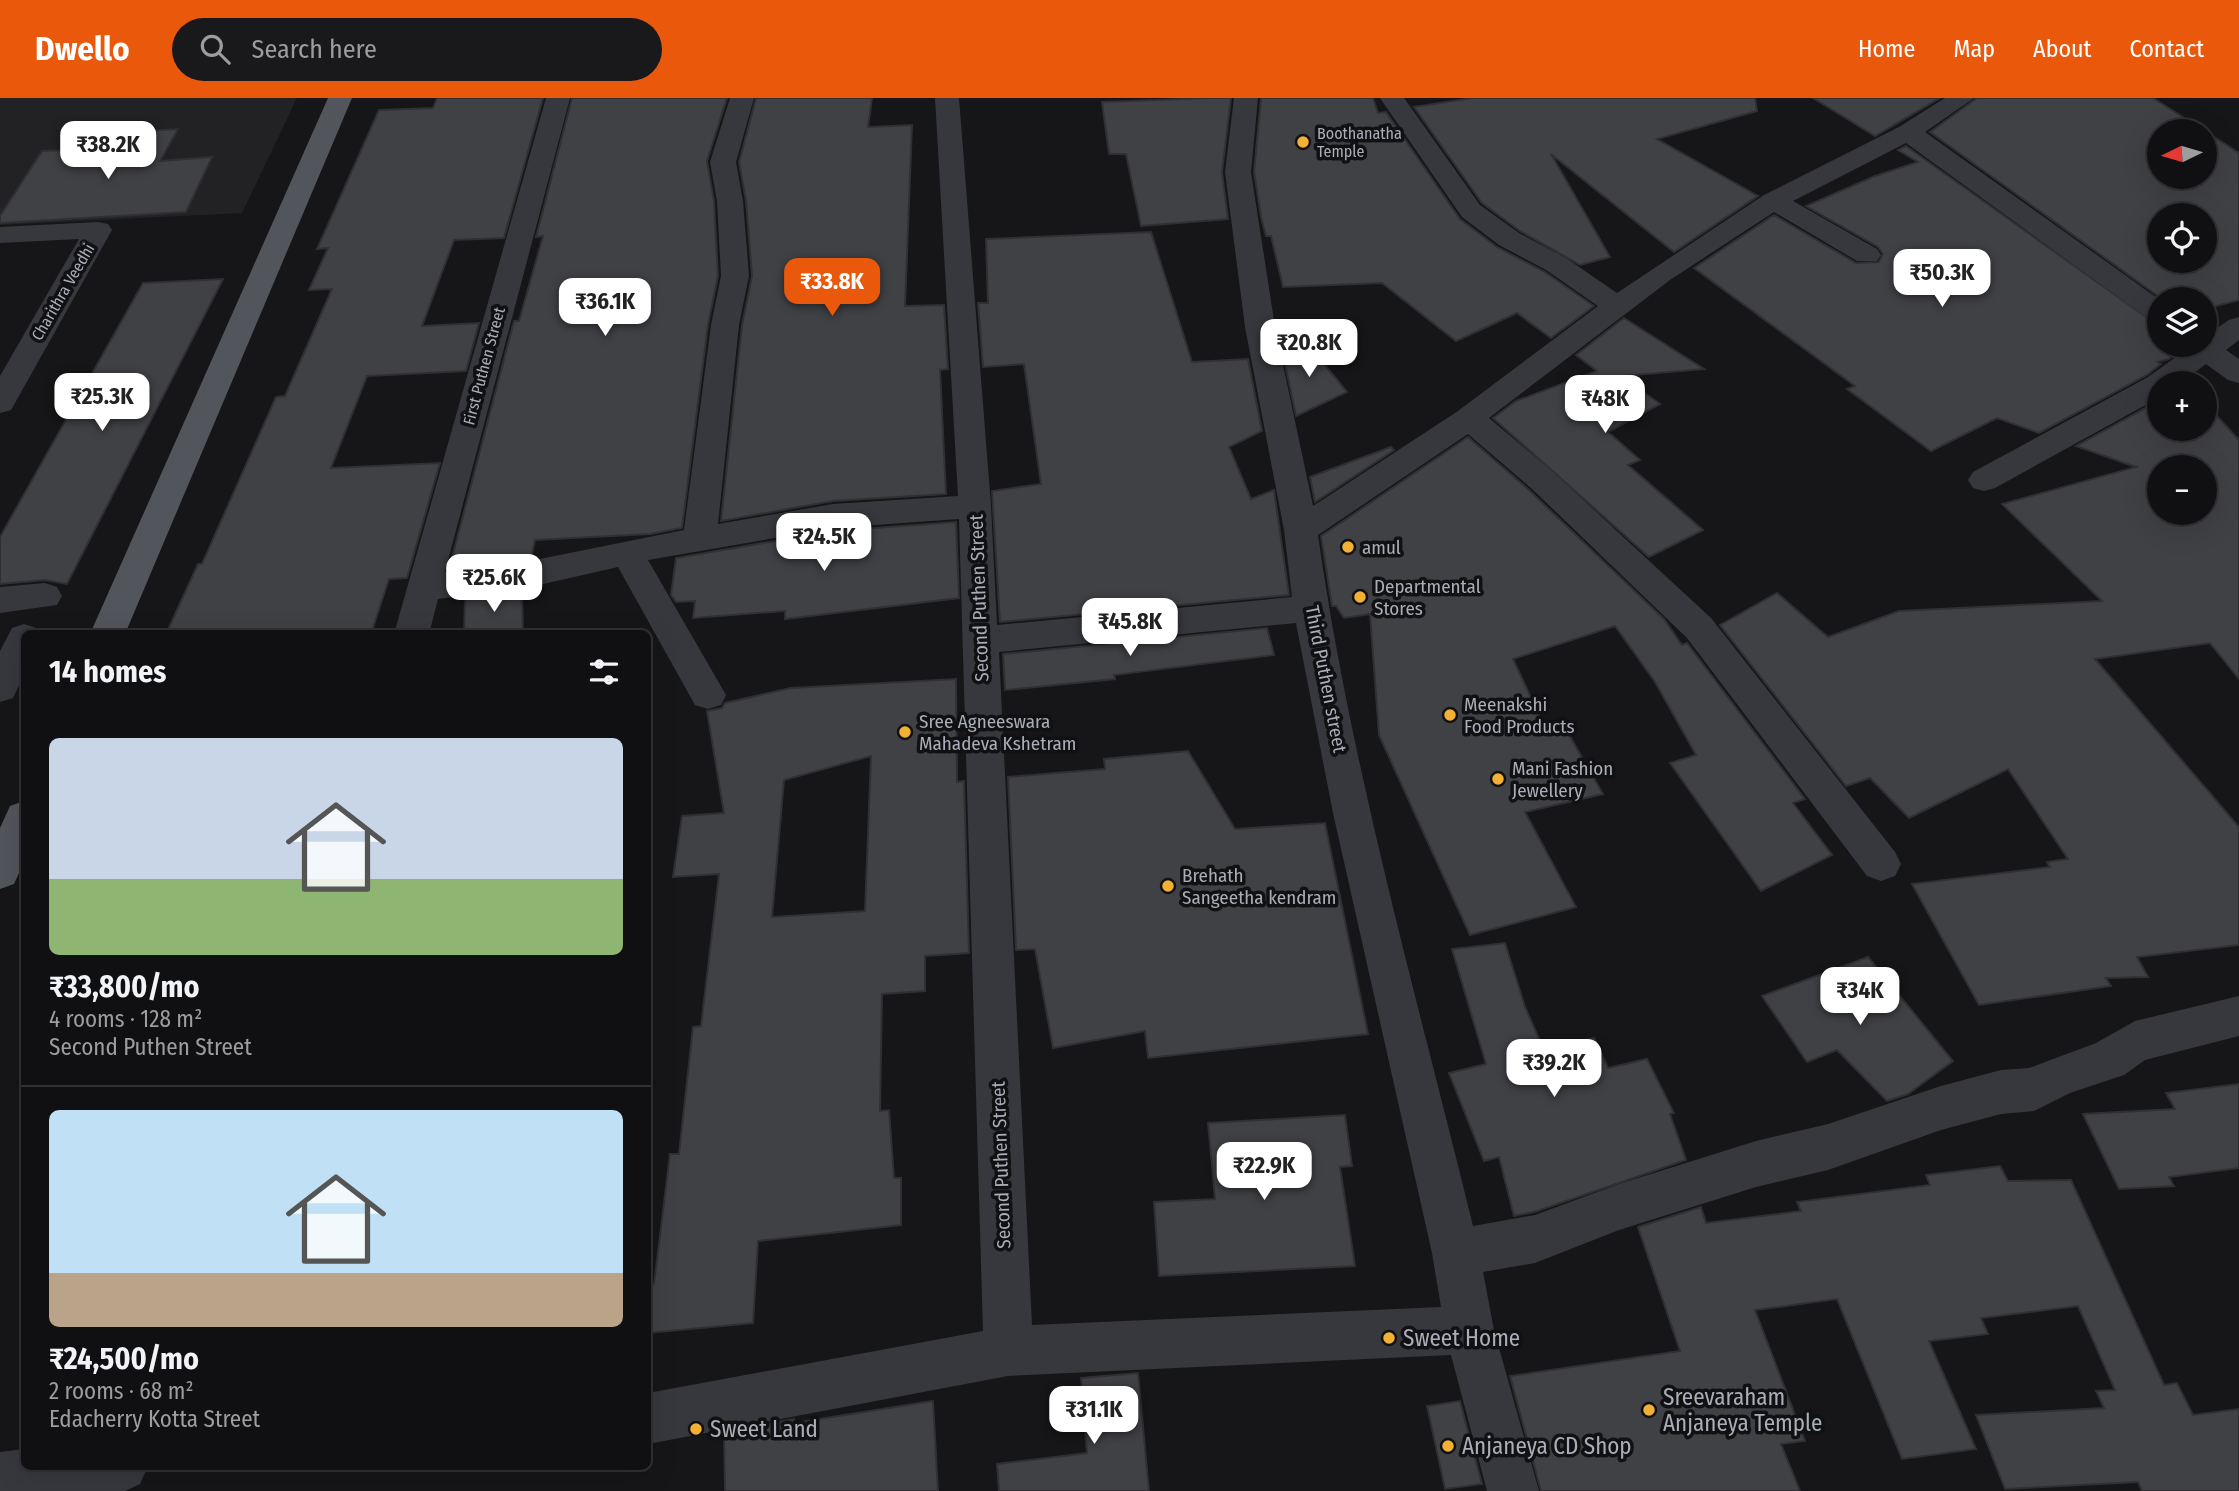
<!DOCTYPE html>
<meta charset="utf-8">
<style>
body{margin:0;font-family:"Fira Sans Condensed",sans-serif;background:#19191b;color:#f1f3f6;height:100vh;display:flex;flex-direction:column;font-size:26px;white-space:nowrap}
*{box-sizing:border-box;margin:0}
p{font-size:23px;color:#9c9d9f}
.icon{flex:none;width:38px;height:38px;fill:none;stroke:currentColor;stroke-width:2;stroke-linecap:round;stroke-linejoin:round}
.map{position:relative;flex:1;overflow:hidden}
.sheet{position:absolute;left:21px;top:532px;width:630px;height:840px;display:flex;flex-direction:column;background:#101012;border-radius:10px;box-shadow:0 7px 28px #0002,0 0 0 2px #303032}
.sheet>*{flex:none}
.needle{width:46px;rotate:265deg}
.controls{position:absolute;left:2147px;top:21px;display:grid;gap:14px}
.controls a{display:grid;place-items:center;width:70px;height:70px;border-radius:50%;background:#101012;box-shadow:0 7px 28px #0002,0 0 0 2px #303032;font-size:35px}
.price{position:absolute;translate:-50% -60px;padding:0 16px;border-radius:14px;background:#fff;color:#222;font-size:23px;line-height:46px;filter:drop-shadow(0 2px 4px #0008)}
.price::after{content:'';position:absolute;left:50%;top:42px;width:21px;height:16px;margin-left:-10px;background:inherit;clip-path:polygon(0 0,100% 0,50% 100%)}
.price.on{background:#ea580c;color:#fff}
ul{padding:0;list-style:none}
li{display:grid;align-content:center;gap:14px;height:371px;padding:0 28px}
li+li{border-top:2px solid #303032}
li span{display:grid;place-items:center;height:217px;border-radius:10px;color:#555}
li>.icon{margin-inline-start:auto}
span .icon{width:126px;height:126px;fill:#fffc;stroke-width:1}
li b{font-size:30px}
h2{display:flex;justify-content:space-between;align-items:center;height:84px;padding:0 28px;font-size:30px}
header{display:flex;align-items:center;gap:42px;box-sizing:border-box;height:98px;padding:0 35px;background:#ea580c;color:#fff}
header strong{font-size:33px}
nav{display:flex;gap:38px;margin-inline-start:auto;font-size:24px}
.search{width:490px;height:63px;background:#19191b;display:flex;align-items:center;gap:18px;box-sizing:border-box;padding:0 24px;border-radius:38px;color:#9c9d9f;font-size:26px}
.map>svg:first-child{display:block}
</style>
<header>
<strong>Dwello</strong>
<div class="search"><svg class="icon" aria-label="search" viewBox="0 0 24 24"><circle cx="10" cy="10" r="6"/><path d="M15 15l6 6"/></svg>Search here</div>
<nav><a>Home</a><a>Map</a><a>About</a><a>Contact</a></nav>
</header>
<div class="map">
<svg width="2239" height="1393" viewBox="0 0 2239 1393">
<rect width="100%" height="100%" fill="#161618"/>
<path fill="#222225" d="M0,0H297L242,115L0,127Z"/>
<path fill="#404145" stroke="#303034" stroke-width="2" fill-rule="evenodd" d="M437,0H543L504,140L454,142L422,228L479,225L466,273L367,278L331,370L440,365L407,480L389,481L371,536H264L266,531L166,536L198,466H202L276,299L285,298L332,191L309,192L328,150L317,151L379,12L433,10Z
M572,0H727L707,63L714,103L718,178L708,227L682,430L650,436L535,442L531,460L449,471L514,223H519L543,138L536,139Z
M756,0H872L868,29L912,27L905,208L944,207L948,271L940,272L946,396L833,403L721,423L742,227L752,178L746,103L739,64Z
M1210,0H1231L1222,74L1228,121L1141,128L1126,56H1109L1102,4Z
M1261,0H1373L1378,15L1386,14L1460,121L1497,149L1545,174L1594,208L1551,240L1517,215L1456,243L1382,185L1283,189L1271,138H1266L1261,119L1254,74Z
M1472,0H1755L1757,13L1657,41L1758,98L1674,154L1551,56L1610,159L1580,167L1520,133L1482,105L1414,9Z
M1813,0H1940L1875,38Z
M1977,0H2153L2239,55V202L2205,211V201H2162L1930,34ZM2160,33H2205V79H2160ZM2160,117H2205V163H2160Z
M178,31L160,63L212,59L186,114L0,125V118L42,53L96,51L106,35Z
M1906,48L2156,226L2160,229V247H2181L2183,250L2169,261L2158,264L2161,266L2147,277L2039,335L1997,320L1931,353L1847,291L1855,288L1694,170L1774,117L1856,165L1879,164L1883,156L1878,149L1806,108L1875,78L1918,64L1898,52Z
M1151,134L1192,264L1248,261L1262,333L1229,349L1251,401L1274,392L1289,497L1000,524L992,393L1041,386L1024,266L983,269L978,205H988L986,141Z
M223,181L67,486L45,482L0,486V439L143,185Z
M1624,220L1704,271L1622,278L1660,306L1608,334L1640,362L1628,367L1703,432L1649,459L1493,320L1516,303L1597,273L1576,257Z
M1306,244L1347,294L1296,318L1282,251Z
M2160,302V331H2205V305L2239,342V581L2210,545L2095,561L2239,729V847L2137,859L2148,879L2106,880L2111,888L1979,907L1912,786L2050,769L2047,764L2068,761L2008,671L1909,720L1870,680L1846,688L1720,527L1777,495L1828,539L1899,513L2102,503L2002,406L2136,369L2076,348ZM2160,369H2205V415H2160Z
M1468,339L1529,392L1664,521L1682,547L1687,545L1805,701L1793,705L1832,757L1761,793L1670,665L1696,657L1655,584L1615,528L1513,561L1546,632L1564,628L1603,696L1525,714L1576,809L1470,837L1379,637L1370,516L1344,520L1336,508H1332L1321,438Z
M1391,349L1394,352L1315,404L1310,379Z
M956,424L959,500L785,521V513L693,520L695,503L676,504L671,497L676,460L833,433Z
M522,493L523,536H464L465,500Z
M1267,530L1274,557L1114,577L1115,581L1005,592L1003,556Z
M956,581L957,684L964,683L969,855L925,858V893L882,896L880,1013L889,1012L894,1080H901V1127L758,1143L753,1225L648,1235V1186H654L670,1056H679L693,929L701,928L719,776L673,779L682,718L724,715L707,613L722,610L725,605L791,590ZM871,658L865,813L772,819L784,682Z
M1188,653L1235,731L1325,725L1368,936L1148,960L1145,933L1053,950L1035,851L1016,852L1008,679L1105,671L1104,661Z
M1505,845L1525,909L1544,952L1594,940L1608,970L1647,961L1674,1015L1670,1016L1686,1062L1534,1114L1514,1118L1499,1059L1484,1063L1449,975L1486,966L1452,851Z
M1868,859L1953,963L1908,996L1887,1003L1837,952L1807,964L1762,898Z
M2239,986V1070L2169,1079L2174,1088L2119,1091L2083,1016L2175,1011L2166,995Z
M1345,1017L1352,1068L1340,1069L1355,1168L1159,1178L1154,1104L1215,1101L1208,1025Z
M2000,1068L2008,1083L2071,1082L2164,1287L2177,1285L2193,1317L2239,1311V1393H2142L2138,1384L2005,1391L1976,1317L2104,1310L2096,1293L2115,1292L2078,1208L1981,1220L1988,1236L1929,1243L1976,1351L1902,1361L1837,1201L1755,1212L1805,1343L1781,1346L1800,1393H1541L1510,1278L1680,1253L1638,1129L1701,1109L1706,1125L1801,1113L1797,1104L1930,1087L1926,1077Z
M1138,1275L1149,1393H999L997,1366L1087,1355L1081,1280Z
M933,1303L938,1393H725L724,1334L794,1321V1325Z
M1460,1303L1482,1386L1445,1391L1427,1308Z"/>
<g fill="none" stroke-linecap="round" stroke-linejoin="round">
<path fill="#37383d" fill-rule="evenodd" d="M546,0H570L445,474L530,463L684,432L711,227L721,178L717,103L710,64L730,0H754L736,64L743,103L749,178L739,227L718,426L833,406L958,398L935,0H959L991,408L997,527L1292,499L1284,432L1245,229L1225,74L1234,0H1258L1251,74L1275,229L1313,408L1458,313L1598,208L1546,172L1499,147L1462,119L1380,0H1404L1480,107L1519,135L1566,160L1617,195L1764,97L1899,29L1945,0H1974L1925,34L2160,202V225L2150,222L1906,45L1793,103L1877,151L1881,157L1877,163H1857L1774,114L1670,182L1489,320L1553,374L1711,520L1895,754L1901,766L1895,778L1881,783L1867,778L1687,540L1531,390L1468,336L1318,437C1351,670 1417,899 1473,1128L1535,1117L1619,1086L1756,1043L1828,1026L1941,988L2001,972L2029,970L2096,945L2135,923L2239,898V938L2145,962L2124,977L2070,995L2034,1013L2001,1016L1941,1032L1828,1072L1756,1089L1619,1132L1535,1165L1483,1174L1494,1232L1539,1393H1487L1451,1257L1008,1278L648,1346V1295L983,1233L959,421L833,430L648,462L726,597L721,607L708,611L695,607L618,469L530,489L438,501L429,536H394ZM1296,525L1333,715L1432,1155L1441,1209L1032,1227L999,554Z
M98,124L108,126L112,132L15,305L11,312L0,315V278L79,141L0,145V129Z
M2239,219V242L2226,252L2239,261V285L2228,282L2206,266L2180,285H2160V299L1995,390L1984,393L1973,390L1968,382L1973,374L2148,279L2187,251L2184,247H2205V238L2229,222Z
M45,485L57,489L62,498L57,507L0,515V489Z
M24,526L36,530L39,536H24V577L13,600L0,604V553L12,530Z
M24,1351V1368H148L140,1386L125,1393H0V1354Z"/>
<path fill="#53555c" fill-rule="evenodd" d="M328,0H352L125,536H90Z
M24,703V764L14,786L0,791V730L10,708Z"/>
</g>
<g fill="#f2b134" stroke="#111113" stroke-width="2.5">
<circle cx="1303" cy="44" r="7"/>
<circle cx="1348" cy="449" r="7"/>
<circle cx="1360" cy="499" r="7"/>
<circle cx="1450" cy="617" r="7"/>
<circle cx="905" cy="634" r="7"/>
<circle cx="1498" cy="681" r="7"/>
<circle cx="1168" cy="788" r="7"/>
<circle cx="1389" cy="1240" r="7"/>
<circle cx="1649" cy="1312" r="7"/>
<circle cx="696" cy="1331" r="7"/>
<circle cx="1448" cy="1348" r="7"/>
</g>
<g text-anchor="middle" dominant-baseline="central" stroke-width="7" stroke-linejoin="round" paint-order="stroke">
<g font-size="16" fill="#a8adb8" stroke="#111113" text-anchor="start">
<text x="1317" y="35">Boothanatha<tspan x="1317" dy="18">Temple</tspan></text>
</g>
<g font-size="16" fill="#a8adb8" stroke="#111113">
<text transform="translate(63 194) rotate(-60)">Charithra Veedhi</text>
<text transform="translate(484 268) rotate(-75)">First Puthen Street</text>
</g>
<g font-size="19" fill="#a8adb8" stroke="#111113" text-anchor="start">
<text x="1362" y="449">amul</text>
<text x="1374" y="488">Departmental<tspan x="1374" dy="22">Stores</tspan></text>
<text x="1464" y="606">Meenakshi<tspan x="1464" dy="22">Food Products</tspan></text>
<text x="919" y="623">Sree Agneeswara<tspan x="919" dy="22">Mahadeva Kshetram</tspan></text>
<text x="1512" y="670">Mani Fashion<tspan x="1512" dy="22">Jewellery</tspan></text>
<text x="1182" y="777">Brehath<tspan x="1182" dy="22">Sangeetha kendram</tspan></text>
</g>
<g font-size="19" fill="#a8adb8" stroke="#111113">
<text transform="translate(979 500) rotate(-92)">Second Puthen Street</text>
<text transform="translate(1326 581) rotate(79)">Third Puthen street</text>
<text transform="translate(1001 1067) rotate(-92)">Second Puthen Street</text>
</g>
<g font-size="23" fill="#a8adb8" stroke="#111113" text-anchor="start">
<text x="1403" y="1240">Sweet Home</text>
<text x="1663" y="1299">Sreevaraham<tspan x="1663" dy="26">Anjaneya Temple</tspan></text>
<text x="710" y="1331">Sweet Land</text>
<text x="1462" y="1348">Anjaneya CD Shop</text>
</g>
</g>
</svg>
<div class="controls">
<a><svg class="needle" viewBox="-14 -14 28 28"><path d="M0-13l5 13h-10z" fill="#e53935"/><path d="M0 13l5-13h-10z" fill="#9c9d9f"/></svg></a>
<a><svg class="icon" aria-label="locate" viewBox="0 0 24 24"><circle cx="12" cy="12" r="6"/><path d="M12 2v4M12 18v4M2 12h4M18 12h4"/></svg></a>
<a><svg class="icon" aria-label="layers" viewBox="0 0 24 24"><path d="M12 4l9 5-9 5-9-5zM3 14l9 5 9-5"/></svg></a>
<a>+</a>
<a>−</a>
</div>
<b class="price" style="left:108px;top:83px">₹38.2K</b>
<b class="price" style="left:1942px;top:211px">₹50.3K</b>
<b class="price on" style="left:832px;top:220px">₹33.8K</b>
<b class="price" style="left:605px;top:240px">₹36.1K</b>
<b class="price" style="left:1309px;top:281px">₹20.8K</b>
<b class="price" style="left:102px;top:335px">₹25.3K</b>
<b class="price" style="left:1605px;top:337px">₹48K</b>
<b class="price" style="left:824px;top:475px">₹24.5K</b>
<b class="price" style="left:494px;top:516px">₹25.6K</b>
<b class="price" style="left:1130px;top:560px">₹45.8K</b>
<b class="price" style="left:1860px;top:929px">₹34K</b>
<b class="price" style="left:1554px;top:1001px">₹39.2K</b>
<b class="price" style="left:1264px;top:1104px">₹22.9K</b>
<b class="price" style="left:1094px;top:1348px">₹31.1K</b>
<section class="sheet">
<h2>14 homes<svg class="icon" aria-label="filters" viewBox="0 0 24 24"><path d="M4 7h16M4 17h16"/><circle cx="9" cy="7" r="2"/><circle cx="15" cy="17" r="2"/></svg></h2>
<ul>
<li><span style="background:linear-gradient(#c9d6e8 65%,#8fb573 0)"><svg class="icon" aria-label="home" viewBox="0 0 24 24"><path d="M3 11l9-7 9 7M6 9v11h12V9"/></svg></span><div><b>₹33,800/mo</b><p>4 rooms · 128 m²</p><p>Second Puthen Street</p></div></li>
<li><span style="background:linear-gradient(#bfe0f5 75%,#b9a48a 0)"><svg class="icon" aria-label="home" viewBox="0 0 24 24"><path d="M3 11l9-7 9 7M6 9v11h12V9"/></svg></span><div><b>₹24,500/mo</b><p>2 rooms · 68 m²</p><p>Edacherry Kotta Street</p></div></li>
</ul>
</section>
</div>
